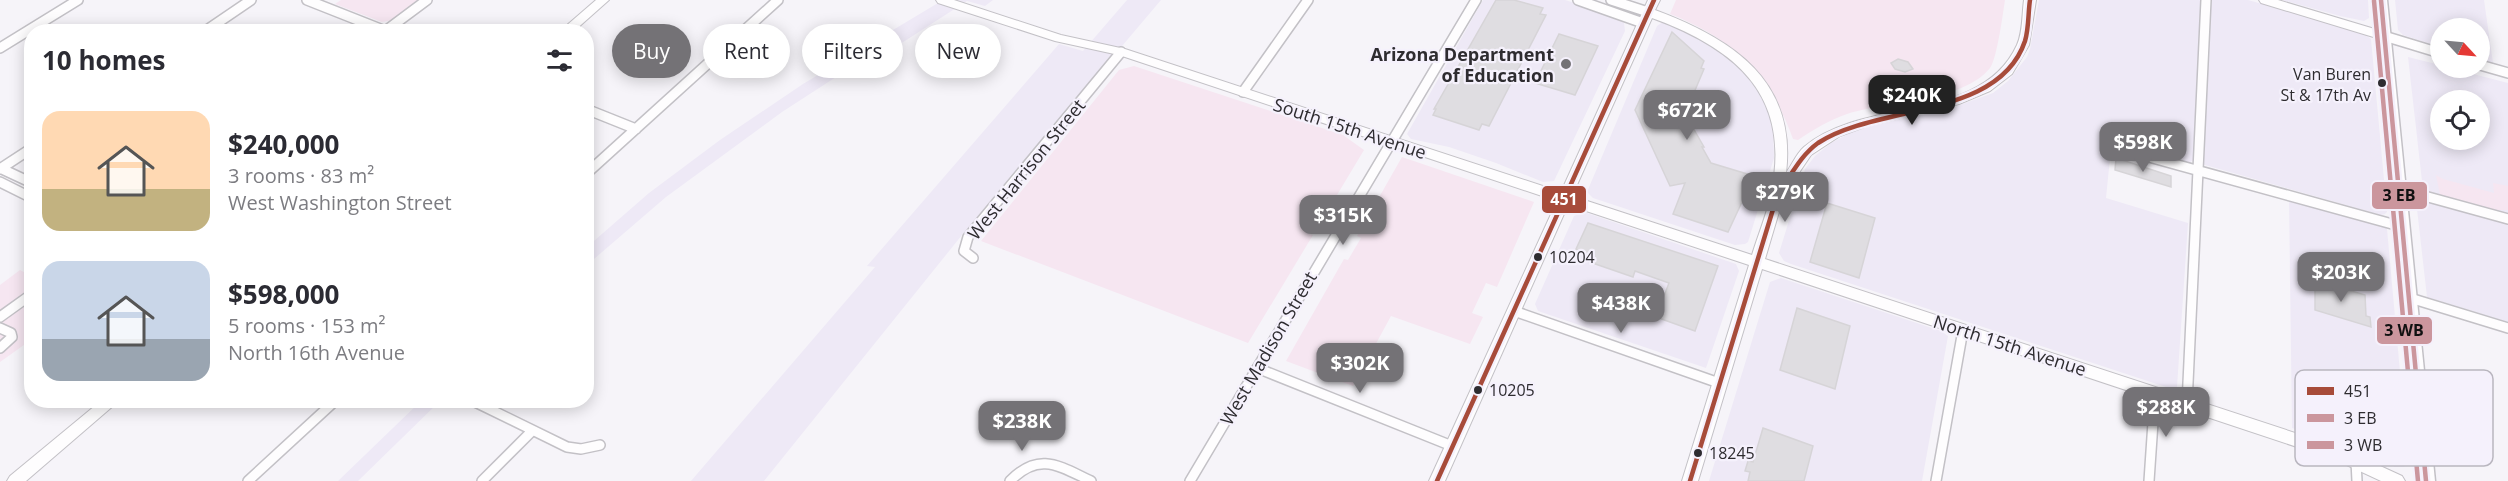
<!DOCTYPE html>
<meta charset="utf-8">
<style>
body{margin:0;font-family:"Open Sans",sans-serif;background:#f2f2f3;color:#2b2b33;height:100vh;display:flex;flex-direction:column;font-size:22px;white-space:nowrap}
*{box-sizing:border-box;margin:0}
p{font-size:20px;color:#7c7c81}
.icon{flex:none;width:33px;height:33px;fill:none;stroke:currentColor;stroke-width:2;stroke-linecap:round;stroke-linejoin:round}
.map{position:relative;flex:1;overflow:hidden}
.drawer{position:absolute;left:24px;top:24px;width:570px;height:384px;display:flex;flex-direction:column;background:#fff;border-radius:24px;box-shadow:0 3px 15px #0003}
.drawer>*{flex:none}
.hud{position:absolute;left:612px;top:24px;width:570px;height:54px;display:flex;gap:12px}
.needle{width:39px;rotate:116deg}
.controls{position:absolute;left:2430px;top:18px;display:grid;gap:12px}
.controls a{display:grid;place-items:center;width:60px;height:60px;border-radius:50%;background:#fff;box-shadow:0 3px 15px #0003;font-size:30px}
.price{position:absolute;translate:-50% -51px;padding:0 14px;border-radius:12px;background:#747276;color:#fff;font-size:20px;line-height:39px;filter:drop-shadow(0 2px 3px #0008)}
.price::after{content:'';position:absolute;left:50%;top:36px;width:18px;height:14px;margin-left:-9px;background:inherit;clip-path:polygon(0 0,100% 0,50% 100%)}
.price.selected{background:#222;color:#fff}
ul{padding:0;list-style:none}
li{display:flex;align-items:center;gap:18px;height:150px;padding:0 18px}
li span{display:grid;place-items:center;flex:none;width:168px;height:120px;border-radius:18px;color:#555}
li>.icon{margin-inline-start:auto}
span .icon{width:72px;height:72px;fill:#fffc;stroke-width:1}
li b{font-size:26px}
h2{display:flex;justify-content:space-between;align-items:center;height:72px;padding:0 18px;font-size:26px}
.chip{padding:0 21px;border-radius:27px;background:#fff;box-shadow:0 3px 15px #0003;font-size:21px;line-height:54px}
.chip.selected{background:#747276;color:#fff}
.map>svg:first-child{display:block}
</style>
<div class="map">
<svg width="2508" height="481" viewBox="0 0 2508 481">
<rect width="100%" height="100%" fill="#f6f4f9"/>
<path fill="#eee9f6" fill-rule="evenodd" d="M943,0H993L985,6L967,1L883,55L877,52L867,57L782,112L666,197L587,265V247L649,193L720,140L803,84Z
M1127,0H1161L962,235L764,481H691L875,267L867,266L1059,44L1083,51Z
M1483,0H1565L1610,14L1624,23L1625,31L1554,181L1543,182L1496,163L1449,147L1411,139L1407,134Z
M2039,0H2248L2362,32L2371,39L2387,212L2385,214L2381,215L2191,161L2190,170L2111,148L2106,198L2188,223L2177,387L2169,388L1791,264L1784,261L1779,253L1805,169L1815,156L1831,143L1852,132L1876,124L1946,110L1993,93L2008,81L2027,57L2030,49Z
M2282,0H2368L2369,18L2364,21L2340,16Z
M2395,0H2484L2493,63L2480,59V28H2440V47L2403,35L2398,30Z
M1663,22L1701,37L1729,57L1750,79L1765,102L1773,124L1774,158L1748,242L1745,244L1735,245L1593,198L1587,192L1657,26Z
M2408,57L2440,65V68H2450L2508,83V214L2423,190ZM2440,100H2480V140H2440Z
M2289,198L2382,225L2387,229L2408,460L2404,467H2394L2393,461L2292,428Z
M2416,200H2423L2508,224V322L2427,297Z
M1584,212L1736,264L1739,271L1706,368L1538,311L1535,304L1574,216Z
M1781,278L1941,331L1948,336L1922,481H1709L1770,282Z
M422,400L440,401L358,481H338Z"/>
<path fill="#f6e6f1" d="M341,0H420L393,20L382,22L335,4Z
M1676,0H2005C2003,13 1997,59 1990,68C1963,102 1886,101 1847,114C1829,120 1813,130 1798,140L1793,139C1771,76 1732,38 1670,14Z
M1134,66L1343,135L1364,150L1319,225L1315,223L1309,234L1313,235L1248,343L981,241L1119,70Z
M1402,157L1534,202L1497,287L1486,283L1472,313L1483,317L1470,344L1391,316L1353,386L1286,361L1344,259L1348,260L1361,238L1357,236Z
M2436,175L2443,179L2494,193L2493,183L2508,186V210H2496L2440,195Z
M20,270L31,276V340L0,362V285Z"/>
<path fill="#dfdde1" stroke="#d6d4d7" stroke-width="1.5" d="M1496,0H1514L1543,8L1540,14L1546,15L1489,126L1482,124L1479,130L1433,115L1436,109H1434Z
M1672,32L1704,61L1701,68L1704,69L1685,114L1704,147H1702L1711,163L1754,176L1728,232L1673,214L1685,183L1670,186L1635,110Z
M1559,34L1598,46L1575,95L1535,83Z
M1898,59L1908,62L1913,69L1905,72L1895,69L1891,63Z
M2116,158L2171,176V187L2115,170Z
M1827,203L1875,218L1859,278L1810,262Z
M1588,223L1718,266L1695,331L1656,317L1669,283L1635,271L1633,277L1578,258L1581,251L1576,249Z
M2315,280L2365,295L2366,316L2370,317L2371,327L2315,310Z
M1797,308L1850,326L1835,389L1780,370Z
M1763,428L1813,446L1804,481H1748L1750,472L1745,471L1748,461L1753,462Z"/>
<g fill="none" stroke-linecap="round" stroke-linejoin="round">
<defs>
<path id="street" d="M307,0L388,32
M1578,0L1643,23
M1611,0L1648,12
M204,32L251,0
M384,32L427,0
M2384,36L2440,53
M0,48L78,0
M2480,65L2508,73
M1243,92L1308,0
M586,109L636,129
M2109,146L2403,227
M0,168L32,183
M0,169L32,148
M586,174L778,0
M0,182L32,198
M2399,189L2508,219
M973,258L964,251L968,237L1121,52
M2410,298L2508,328
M1514,311L1719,383
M0,317L32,294
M0,328L11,333L12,337L0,348
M1257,368L1452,446
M471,400L567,447L581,449L600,445
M2187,404L2206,0
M2356,461L2357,481
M248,481L336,400
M482,481L531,432
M1010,481C1039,451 1059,466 1091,481
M1190,481L1476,0
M1936,481L1963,330
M2149,481L2155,393"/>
<path id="secondary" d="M596,0H609L573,32H559Z
M936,0H954L1061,35L1125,49L1561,192L1648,0H1660L1655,10C1733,39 1797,81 1786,173C1792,165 1796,154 1804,147C1864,96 1981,124 2017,45C2023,32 2022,14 2024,0H2036L2029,45L2012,74L1990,91L1959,104L1867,126L1840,136L1811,155L1784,195L1765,259L2341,448L2402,476L2405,481H2381L2336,460L1762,269L1698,481H1682L1749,265L1568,205L1445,481H1429L1557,201L1119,55L1055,41L938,3ZM1652,18C1737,49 1792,96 1771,194C1767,214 1758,235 1752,255L1572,196Z
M2259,0H2278L2388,33L2390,36L2384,40L2380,39L2261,3Z
M102,400H120L26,481H7L10,476Z"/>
<path id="primary" d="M2375,0H2387L2435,481H2417Z"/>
</defs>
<use href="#street" stroke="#c3c1c6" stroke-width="12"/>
<use href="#secondary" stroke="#c3c1c6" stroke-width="2"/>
<use href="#primary" stroke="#c3c1c6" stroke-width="3"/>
<use href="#street" stroke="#fefdfe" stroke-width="9"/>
<use href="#secondary" fill="#fefdfe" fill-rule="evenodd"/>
<use href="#primary" fill="#fefdfe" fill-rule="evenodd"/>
<defs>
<path id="bus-1" d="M1437,481L1654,0
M1690,481L1778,193C1791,176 1800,156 1818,143C1877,104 1999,119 2025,41C2029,28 2028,13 2030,0"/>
<path id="bus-2" d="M2381,0L2426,481"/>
<path id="bus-3" d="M2374,1L2418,481"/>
</defs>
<use href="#bus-1" stroke="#f5f1fc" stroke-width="9"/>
<use href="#bus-2" stroke="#f5f1fc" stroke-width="9"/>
<use href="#bus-3" stroke="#f5f1fc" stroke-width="9"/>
<use href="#bus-1" stroke="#a74b3a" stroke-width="4.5"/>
<use href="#bus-2" stroke="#cb969d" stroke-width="4.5"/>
<use href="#bus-3" stroke="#cb969d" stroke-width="4.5"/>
</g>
<circle fill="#747276" stroke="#f5f1fc" stroke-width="2" cx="1566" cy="64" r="6"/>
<g fill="#2e2c30" stroke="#f5f1fc" stroke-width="2">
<circle cx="2382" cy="83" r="5"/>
<circle cx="1538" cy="257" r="5"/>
<circle cx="1478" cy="390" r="5"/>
<circle cx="1698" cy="453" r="5"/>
</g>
<g text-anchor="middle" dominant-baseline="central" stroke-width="4.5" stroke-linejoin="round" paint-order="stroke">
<g font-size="16" fill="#2e2c30" stroke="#f5f1fc" text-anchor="start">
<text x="2371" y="74" text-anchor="end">Van Buren<tspan x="2371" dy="21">St &amp; 17th Av</tspan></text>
<text x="1549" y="257">10204</text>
<text x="1489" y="390">10205</text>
<text x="1709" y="453">18245</text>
</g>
<g font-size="18" font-weight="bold" fill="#2e2c30" stroke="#f5f1fc" text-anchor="end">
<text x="1554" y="54">Arizona Department<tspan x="1554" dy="21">of Education</tspan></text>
</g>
<g font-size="18" fill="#2e2c30" stroke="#f5f1fc">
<text transform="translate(1350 128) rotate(18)">South 15th Avenue</text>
<text transform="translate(1026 169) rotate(-51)">West Harrison Street</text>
<text transform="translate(2010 345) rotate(18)">North 15th Avenue</text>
<text transform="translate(1268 348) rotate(-60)">West Madison Street</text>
</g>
</g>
<rect x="2295" y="370" width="198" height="96" rx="9" fill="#f5f1fc" stroke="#b9b6bf" stroke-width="1.5"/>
<rect x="2307" y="387" width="27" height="8" fill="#a74b3a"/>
<rect x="2307" y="414" width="27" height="8" fill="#cb969d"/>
<rect x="2307" y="441" width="27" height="8" fill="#cb969d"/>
<g font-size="16" fill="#2e2c30">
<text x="2344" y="397">451</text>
<text x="2344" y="424">3 EB</text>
<text x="2344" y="451">3 WB</text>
</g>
<g stroke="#f5f1fc" stroke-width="2">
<rect x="2371" y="181" width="57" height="29" rx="6" fill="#cb969d"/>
<rect x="1541" y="185" width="46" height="29" rx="6" fill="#a74b3a"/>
<rect x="2376" y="316" width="57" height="29" rx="6" fill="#cb969d"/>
</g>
<g font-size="16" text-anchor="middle" font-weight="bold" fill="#fff">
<text x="1564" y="205">451</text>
</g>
<g font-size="16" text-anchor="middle" font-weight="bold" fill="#111">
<text x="2399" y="201">3 EB</text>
<text x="2404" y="336">3 WB</text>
</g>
</svg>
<div class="controls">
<a><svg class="needle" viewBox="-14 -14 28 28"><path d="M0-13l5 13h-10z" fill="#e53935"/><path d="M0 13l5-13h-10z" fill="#7c7c81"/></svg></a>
<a><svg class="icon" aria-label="locate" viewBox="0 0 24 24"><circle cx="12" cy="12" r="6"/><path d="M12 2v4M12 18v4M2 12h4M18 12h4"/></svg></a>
</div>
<b class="price selected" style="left:1912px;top:126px">$240K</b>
<b class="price" style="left:1687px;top:141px">$672K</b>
<b class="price" style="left:2143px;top:173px">$598K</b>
<b class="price" style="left:1785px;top:223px">$279K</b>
<b class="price" style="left:1343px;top:246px">$315K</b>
<b class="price" style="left:2341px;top:303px">$203K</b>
<b class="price" style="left:1621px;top:334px">$438K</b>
<b class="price" style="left:1360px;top:394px">$302K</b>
<b class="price" style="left:2166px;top:438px">$288K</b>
<b class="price" style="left:1022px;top:452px">$238K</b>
<div class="hud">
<a class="chip selected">Buy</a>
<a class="chip">Rent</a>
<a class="chip">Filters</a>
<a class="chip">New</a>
</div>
<section class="drawer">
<h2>10 homes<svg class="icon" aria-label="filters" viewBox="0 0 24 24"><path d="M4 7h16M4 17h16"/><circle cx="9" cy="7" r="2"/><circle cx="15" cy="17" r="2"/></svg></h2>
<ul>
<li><span style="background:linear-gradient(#ffd9b3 65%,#c2b280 0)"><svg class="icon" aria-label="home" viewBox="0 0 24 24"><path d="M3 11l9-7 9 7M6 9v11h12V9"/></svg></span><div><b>$240,000</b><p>3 rooms · 83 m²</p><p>West Washington Street</p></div></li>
<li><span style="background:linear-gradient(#c9d6e8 65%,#9aa5b1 0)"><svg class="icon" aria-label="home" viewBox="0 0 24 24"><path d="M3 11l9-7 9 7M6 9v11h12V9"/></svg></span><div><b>$598,000</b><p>5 rooms · 153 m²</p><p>North 16th Avenue</p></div></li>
</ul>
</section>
</div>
